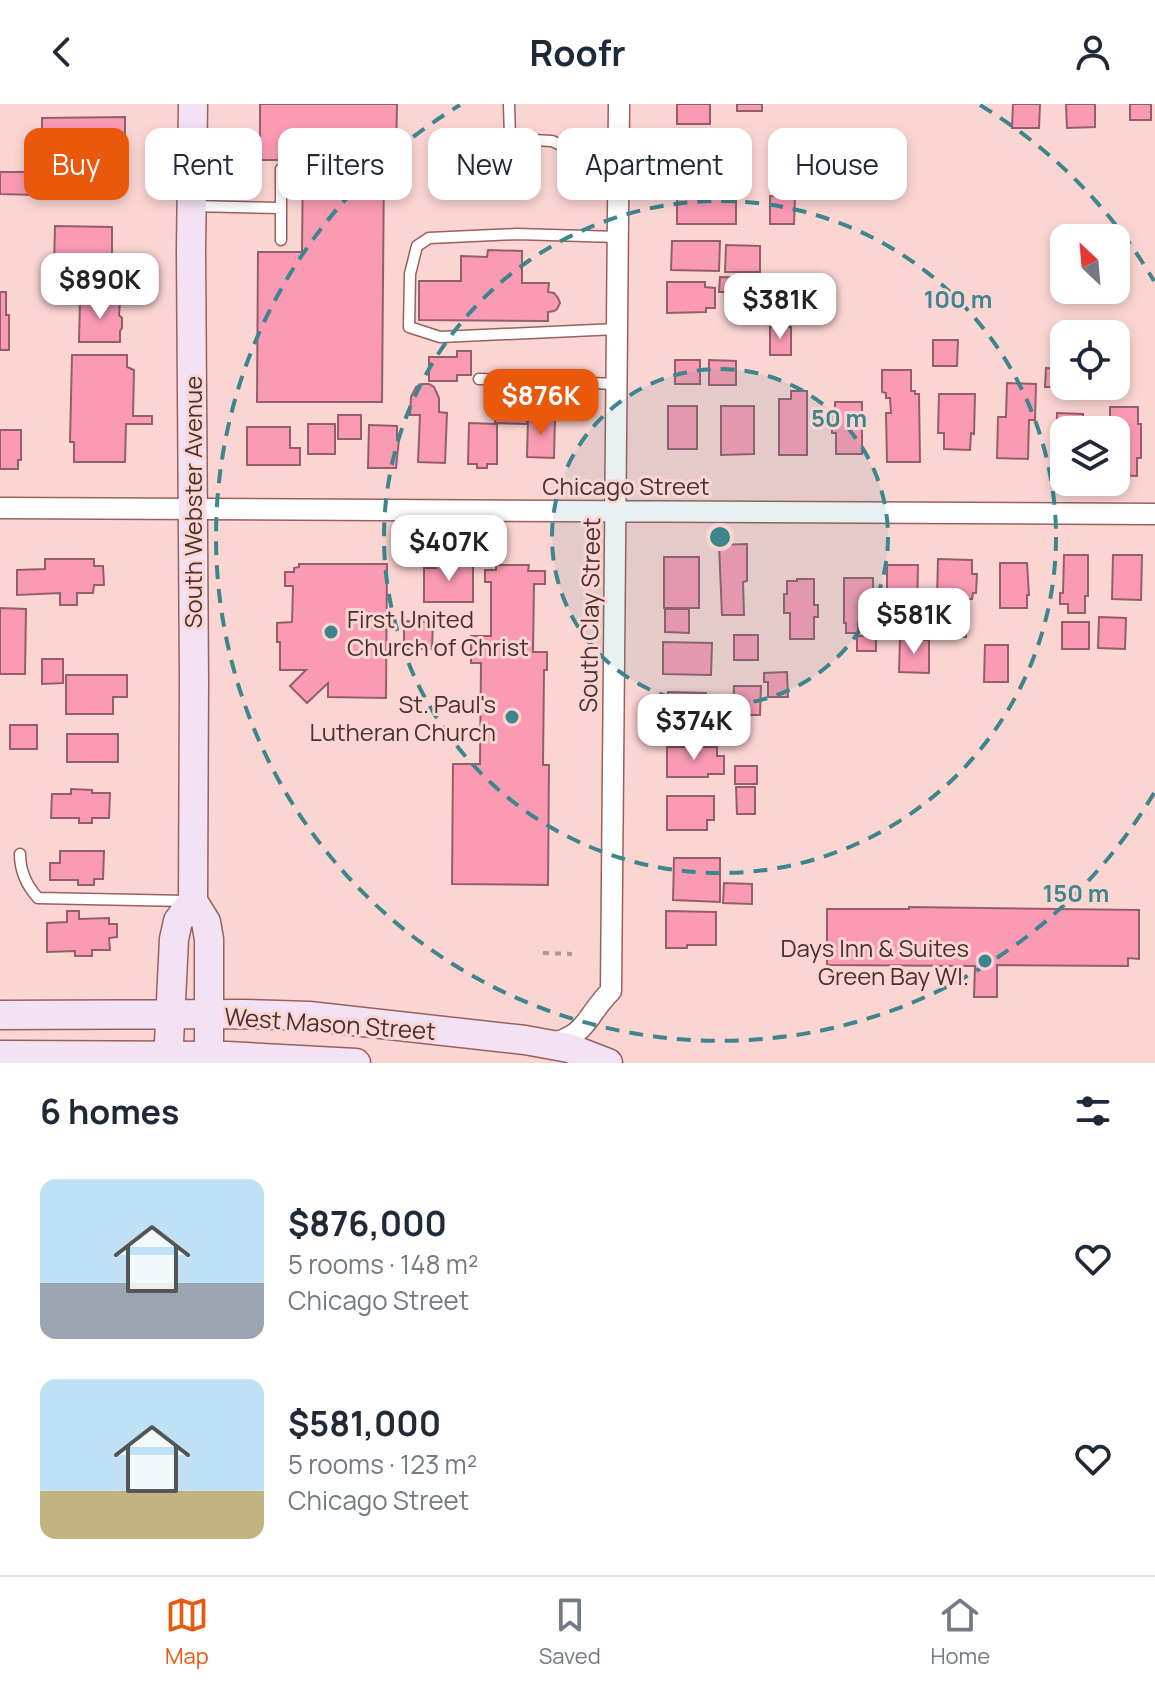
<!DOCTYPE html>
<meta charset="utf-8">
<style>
body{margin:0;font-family:Manrope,sans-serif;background:#f2f2f3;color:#1f2937;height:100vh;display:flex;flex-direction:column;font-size:30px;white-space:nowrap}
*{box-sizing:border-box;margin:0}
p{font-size:26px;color:#747a83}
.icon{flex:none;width:44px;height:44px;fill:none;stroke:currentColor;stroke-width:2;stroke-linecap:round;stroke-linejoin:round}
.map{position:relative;height:959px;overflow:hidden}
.panel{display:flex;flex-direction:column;background:#fff;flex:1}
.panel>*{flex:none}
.hud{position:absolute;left:24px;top:24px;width:1108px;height:72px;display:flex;gap:16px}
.needle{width:52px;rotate:334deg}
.fabs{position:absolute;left:1050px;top:120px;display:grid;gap:16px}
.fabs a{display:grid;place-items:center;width:80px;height:80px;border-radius:16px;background:#fff;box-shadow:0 4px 12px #0003;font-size:40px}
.price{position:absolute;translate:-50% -68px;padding:0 18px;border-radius:16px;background:#fff;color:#222;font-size:26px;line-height:52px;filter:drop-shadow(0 2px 4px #0008)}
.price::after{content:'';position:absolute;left:50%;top:48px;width:24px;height:18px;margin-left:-12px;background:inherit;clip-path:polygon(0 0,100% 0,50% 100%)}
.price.current{background:#ea580c;color:#fff}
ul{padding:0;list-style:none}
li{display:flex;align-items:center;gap:24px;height:200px;padding:0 40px}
li span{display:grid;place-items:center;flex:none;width:224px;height:160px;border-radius:16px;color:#555}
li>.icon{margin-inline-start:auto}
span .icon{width:96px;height:96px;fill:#fffc;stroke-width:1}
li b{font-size:34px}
h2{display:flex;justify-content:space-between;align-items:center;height:96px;padding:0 40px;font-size:34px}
.pill{padding:0 28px;border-radius:16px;background:#fff;box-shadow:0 4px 12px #0003;font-size:28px;line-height:72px}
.pill.current{background:#ea580c;color:#fff}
header{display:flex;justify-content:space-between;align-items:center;height:104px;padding:0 40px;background:#fff;font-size:36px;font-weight:700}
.tabs{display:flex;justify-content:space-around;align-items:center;height:112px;border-top:2px solid #e0e1e3;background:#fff;font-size:22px;color:#747a83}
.tabs a{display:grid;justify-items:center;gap:4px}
.tabs .current{color:#ea580c}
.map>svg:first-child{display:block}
</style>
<header><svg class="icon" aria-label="back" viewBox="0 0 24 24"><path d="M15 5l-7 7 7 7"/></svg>Roofr<svg class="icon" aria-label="person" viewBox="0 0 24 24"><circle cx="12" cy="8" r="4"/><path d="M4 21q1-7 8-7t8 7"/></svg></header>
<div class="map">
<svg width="1155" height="959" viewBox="0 0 1155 959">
<rect width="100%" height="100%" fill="#fbd5d2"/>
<path fill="#fb9bb3" stroke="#945f6c" stroke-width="2" d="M260,0H397L396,56H384L382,298H257L258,148H302L303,56H260Z
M677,0H710V20H677Z
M737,0H762V7H737Z
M1013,0H1040L1039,24H1012Z
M1066,0H1095V23L1067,24Z
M1130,0H1151V16H1130Z
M125,13V46L99,47V49L84,51L42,52V14Z
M677,41H709V71H677Z
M0,68H38L37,91L0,90Z
M677,91H736V120H677Z
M770,92L795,93L794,120H770Z
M55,122L112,123V162H54Z
M672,137H720L719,167L671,166Z
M726,141L760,142V168H725Z
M488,146L522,147V179H549L548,188L554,189L558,194L560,199L557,205L554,207L548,208V217L419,216V177H461V152L487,153Z
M720,173L748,174V188H719Z
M667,178H705V183L715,184V204H706V208L667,209Z
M0,188H6V211H9V246H0Z
M80,196L120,197L119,211L122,214V224L120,227V238H79Z
M770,223H791V251H770Z
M933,236H958L957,262H933Z
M457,247H471V271H457V277H429V253H457Z
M72,251H127V263L134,266L133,312H152V320H126L125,358H74V338H70Z
M675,256H700V280H675Z
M709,256L736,257V281H709Z
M1046,264L1062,265V283H1045Z
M882,266H911V287H915V290H919L920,358H887L886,309H891L890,294H886V289L882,288Z
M1007,279L1036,280L1035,316H1029L1028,355L997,354L998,313H1006Z
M422,280H429L434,283L439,294V308L447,309L445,359L418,358L420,311H410L411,293L416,283Z
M791,287H807V351H779V295H791Z
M939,290H975L974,330L971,329L970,346L944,345V329H938Z
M495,295H527V320L495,319Z
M835,298H862V350H836V329H832V311H835Z
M668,302H697V345H668Z
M721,302H754V350L721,351Z
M1110,303H1138V320H1141V354H1137V372L1116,371V326H1110Z
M1057,309L1083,310V326H1064V352H1056Z
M338,311H361V335H338Z
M528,313H555L554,354L527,353Z
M469,319L497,320V360H487V364H477V360H468Z
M308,320H335V350H308Z
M369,321L397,322V335H399L396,364H368Z
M247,323H290V344H300V361H247Z
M0,326H21V356H18V365H0Z
M747,440V477L743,478L744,511H722L719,441Z
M1064,451H1088V492H1085V509H1068V500H1060V489H1063Z
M1113,451H1142L1141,496L1112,495Z
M664,453H699V504H664Z
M45,455H94V462H103L104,481H94L93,489H77V501H60V489L17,491V466L45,465Z
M938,455L972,456V470H977L976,489H973L972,495H958V503H947V495H937Z
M1000,459H1027L1029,491H1027V504H1000Z
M299,460H387L386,594L328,593V579L307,599L290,582L306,566H280V538H277V519L292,518L293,482H285V468H294V464L299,463Z
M436,460H473V498H424V464H436Z
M496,461H529L528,467H545V480H534L533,548H547V566H544L543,661H549L548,781L452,780L453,660H480L481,559H471V532H491V478H485V466H496Z
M887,461H918L917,507H887Z
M844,474H873L874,518L858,519V529H846V519H844Z
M797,475H814V501H818V513H814V535H790V509H784V490H787V477H797Z
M0,504L26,505L25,570H0Z
M665,505H689V529L665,528Z
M937,506H966V533H937Z
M1099,513L1126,514L1125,545L1098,544Z
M404,517L433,518L432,545H404Z
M1062,518H1089V545H1062Z
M734,531H758V556H734Z
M857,532H876V547H857Z
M900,535L929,536V569L899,568Z
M663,538L712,539L711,571L663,570Z
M985,541H1008V578H984Z
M42,555H63V579L42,580Z
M787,568L788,593H768V578H764V569Z
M66,571H127V593H113V610H66Z
M734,582H761L760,611H733Z
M668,588L706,589V598H711V610H706V622L668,621Z
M10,621H37V645H10Z
M67,630H118V658H67Z
M667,643H717V652H724V670H708V673H667Z
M735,662H757V680H735Z
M736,683H755V710H737Z
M71,685L92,686V689H110L109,714H92V719H79V714H51L52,690H71Z
M667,692H714V716H707V726H667Z
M60,747H104L103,775H94V781H78V776H50V759H60Z
M674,754H720V798L673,796Z
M724,779L752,780V800L723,799Z
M909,803L1139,806V855L1128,854V862L997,861V893H974L975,862L827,861V805H909Z
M67,807H79V815L109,814V820H117V833L109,834L110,846H92V852H75V847L47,848V819L67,818Z
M666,807L716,808V841H687V844H666Z"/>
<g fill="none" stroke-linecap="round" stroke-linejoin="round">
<defs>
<path id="service" d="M509,0L510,35
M451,32L552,37L618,67
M193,102L281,104V65
M281,104V136
M617,225L440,233L409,223L410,170L417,142L429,134L517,130L618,133
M479,275L617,280
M20,750C20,766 27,782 38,794L187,797"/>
<path id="minor" d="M0,404L1155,410
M549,940C588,932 586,911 611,887L619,0"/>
<path id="secondary" d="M193,0L191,146L194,576L193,797L206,818L209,835V959
M0,911L244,910L309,912L525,936L569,944L608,959
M0,951L227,952L356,959
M168,959L174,835L178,817L193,797"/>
</defs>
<use href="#service" stroke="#97615e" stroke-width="13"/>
<use href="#minor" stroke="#97615e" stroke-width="23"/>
<use href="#secondary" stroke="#97615e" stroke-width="31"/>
<path stroke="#b59492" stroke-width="4" stroke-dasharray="6 6" stroke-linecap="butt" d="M543,849L572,850"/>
<use href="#service" stroke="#fff" stroke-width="10"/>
<use href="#minor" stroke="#fff" stroke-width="20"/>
<use href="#secondary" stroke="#f3e1f4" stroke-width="28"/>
</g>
<circle cx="720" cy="433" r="168" fill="#3e868d" fill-opacity=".12"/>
<g fill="none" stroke="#3e868d" stroke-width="4" stroke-dasharray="14 10">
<circle cx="720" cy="433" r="168"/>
<circle cx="720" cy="433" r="336"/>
<path d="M1154 689A504 504 0 1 1 460 1M980 1A504 504 0 0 1 1154 177"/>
</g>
<g fill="#3e868d" stroke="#fbd5d2" stroke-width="3">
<circle cx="331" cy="528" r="8"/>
<circle cx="512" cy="613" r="8"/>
<circle cx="985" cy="857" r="8"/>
</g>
<g text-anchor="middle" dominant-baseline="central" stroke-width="6" stroke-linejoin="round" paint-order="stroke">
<g font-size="24" fill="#49312f" stroke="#fbd5d2">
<text x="626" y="381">Chicago Street</text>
<text transform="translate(192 398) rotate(-90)">South Webster Avenue</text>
<text transform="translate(589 511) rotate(-89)">South Clay Street</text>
<text transform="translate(330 919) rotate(4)">West Mason Street</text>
</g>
<g font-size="24" fill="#49312f" stroke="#fbd5d2" text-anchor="end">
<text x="347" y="514" text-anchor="start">First United<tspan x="347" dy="28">Church of Christ</tspan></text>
<text x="496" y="599">St. Paul's<tspan x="496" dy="28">Lutheran Church</tspan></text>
<text x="969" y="843">Days Inn &amp; Suites<tspan x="969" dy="28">Green Bay WI.</tspan></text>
</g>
</g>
<circle cx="720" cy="433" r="12" fill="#3e868d" stroke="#fbd5d2" stroke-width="4"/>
<g font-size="24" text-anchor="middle" font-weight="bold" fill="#3e868d" stroke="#fbd5d2" stroke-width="6" stroke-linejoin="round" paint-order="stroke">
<text x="958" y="204">100 m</text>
<text x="839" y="323">50 m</text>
<text x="1076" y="798">150 m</text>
</g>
</svg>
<div class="fabs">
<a><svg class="needle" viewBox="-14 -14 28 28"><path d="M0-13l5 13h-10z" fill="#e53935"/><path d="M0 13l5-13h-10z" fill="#747a83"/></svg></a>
<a><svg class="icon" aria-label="locate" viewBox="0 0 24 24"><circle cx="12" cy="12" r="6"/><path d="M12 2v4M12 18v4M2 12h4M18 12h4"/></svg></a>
<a><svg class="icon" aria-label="layers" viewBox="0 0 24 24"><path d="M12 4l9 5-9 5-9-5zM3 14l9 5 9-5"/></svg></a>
</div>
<b class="price" style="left:100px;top:217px">$890K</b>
<b class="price" style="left:780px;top:237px">$381K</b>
<b class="price current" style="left:541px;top:333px">$876K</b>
<b class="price" style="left:449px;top:479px">$407K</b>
<b class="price" style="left:914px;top:552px">$581K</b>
<b class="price" style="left:694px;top:658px">$374K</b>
<div class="hud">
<a class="pill current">Buy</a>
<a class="pill">Rent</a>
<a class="pill">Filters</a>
<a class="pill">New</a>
<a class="pill">Apartment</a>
<a class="pill">House</a>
</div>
</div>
<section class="panel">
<h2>6 homes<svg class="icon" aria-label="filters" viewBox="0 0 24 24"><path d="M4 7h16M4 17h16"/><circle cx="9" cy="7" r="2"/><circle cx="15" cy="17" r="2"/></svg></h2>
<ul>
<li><span style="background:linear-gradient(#bfe0f5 65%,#9aa5b1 0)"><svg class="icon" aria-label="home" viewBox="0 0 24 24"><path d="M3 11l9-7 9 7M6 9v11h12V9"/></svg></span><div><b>$876,000</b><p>5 rooms · 148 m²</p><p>Chicago Street</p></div><svg class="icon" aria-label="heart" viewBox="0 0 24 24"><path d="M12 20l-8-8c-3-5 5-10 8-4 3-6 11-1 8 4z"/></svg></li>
<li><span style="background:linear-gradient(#bfe0f5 70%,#c2b280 0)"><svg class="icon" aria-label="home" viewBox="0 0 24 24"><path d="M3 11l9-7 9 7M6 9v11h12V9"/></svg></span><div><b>$581,000</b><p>5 rooms · 123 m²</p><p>Chicago Street</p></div><svg class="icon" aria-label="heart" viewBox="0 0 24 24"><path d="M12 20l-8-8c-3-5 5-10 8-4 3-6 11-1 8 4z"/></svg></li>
</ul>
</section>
<nav class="tabs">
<a class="current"><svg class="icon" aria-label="map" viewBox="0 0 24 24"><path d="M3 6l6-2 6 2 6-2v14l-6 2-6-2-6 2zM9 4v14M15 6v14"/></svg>Map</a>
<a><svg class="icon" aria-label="saved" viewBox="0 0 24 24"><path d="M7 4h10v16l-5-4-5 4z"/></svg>Saved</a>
<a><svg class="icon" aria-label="home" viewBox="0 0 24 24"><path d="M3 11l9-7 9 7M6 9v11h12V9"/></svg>Home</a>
</nav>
